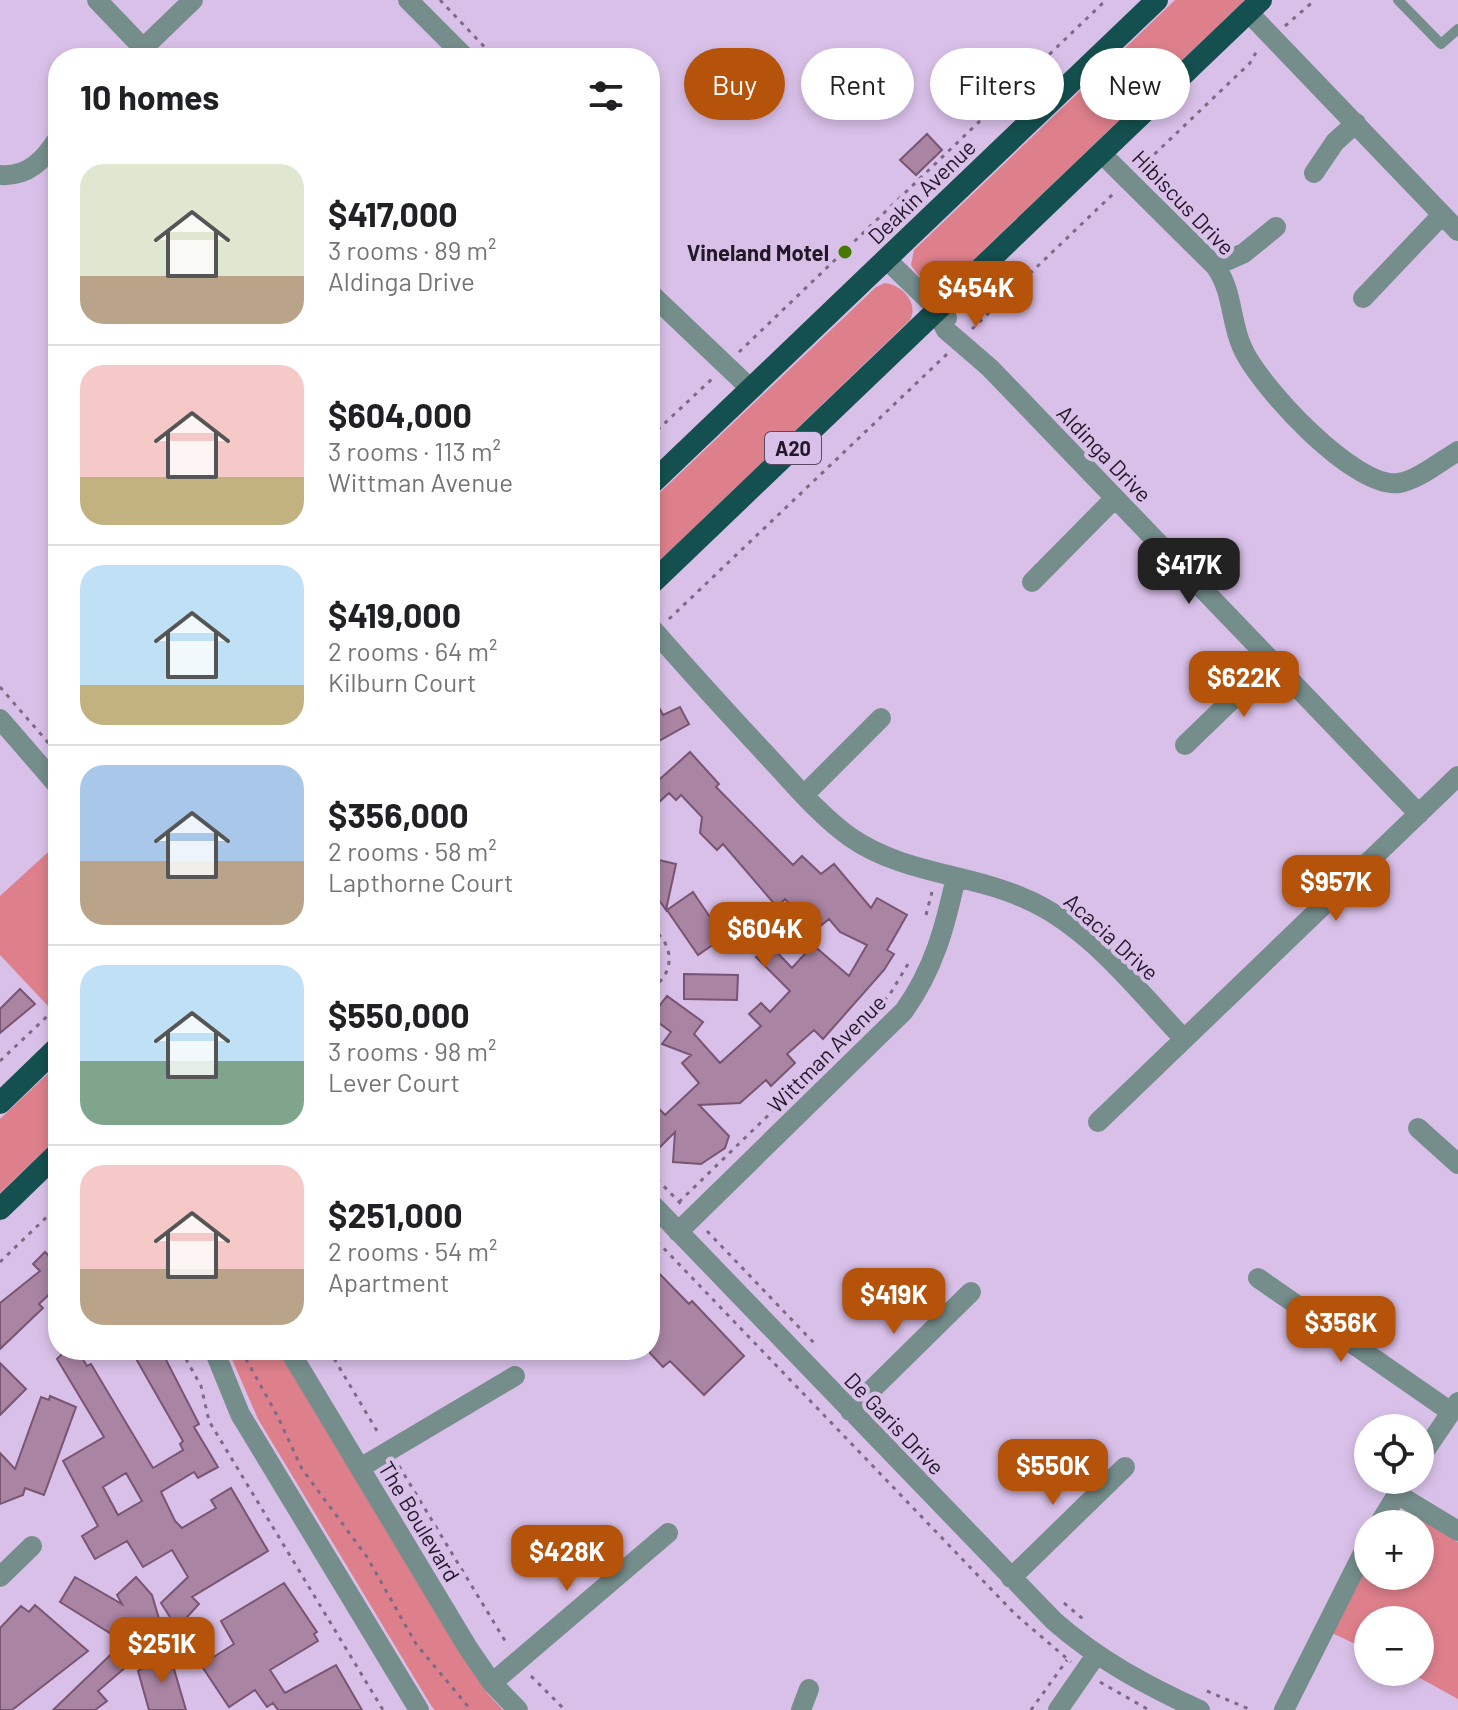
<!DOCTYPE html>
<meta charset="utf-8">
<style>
body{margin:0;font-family:Barlow,sans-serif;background:#f6f6f6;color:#202124;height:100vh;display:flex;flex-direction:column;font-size:30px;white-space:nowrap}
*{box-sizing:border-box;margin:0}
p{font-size:26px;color:#757577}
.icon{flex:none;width:44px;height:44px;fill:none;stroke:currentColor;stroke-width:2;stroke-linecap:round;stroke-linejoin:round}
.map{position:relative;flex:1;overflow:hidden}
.panel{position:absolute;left:48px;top:48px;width:612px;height:1312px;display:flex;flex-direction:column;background:#fff;border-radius:32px;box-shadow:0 4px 12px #0003}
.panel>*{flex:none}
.banner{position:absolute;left:684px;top:48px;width:654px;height:72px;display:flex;gap:16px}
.controls{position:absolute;left:1354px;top:1414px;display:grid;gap:16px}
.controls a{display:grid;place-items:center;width:80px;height:80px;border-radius:50%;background:#fff;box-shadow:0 4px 12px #0003;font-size:40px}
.price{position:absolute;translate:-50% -68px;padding:0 18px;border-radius:16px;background:#b45309;color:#fff;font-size:26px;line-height:52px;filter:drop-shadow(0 2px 4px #0008)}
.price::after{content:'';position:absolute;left:50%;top:48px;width:24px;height:18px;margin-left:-12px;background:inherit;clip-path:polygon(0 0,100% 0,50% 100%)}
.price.active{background:#222;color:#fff}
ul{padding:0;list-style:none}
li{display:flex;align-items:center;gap:24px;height:200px;padding:0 32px}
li+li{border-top:2px solid #e0e0e0}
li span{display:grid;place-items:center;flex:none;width:224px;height:160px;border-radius:24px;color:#555}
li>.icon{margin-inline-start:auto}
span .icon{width:96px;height:96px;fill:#fffc;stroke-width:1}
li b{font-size:34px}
h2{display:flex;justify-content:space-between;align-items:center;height:96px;padding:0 32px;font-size:34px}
.tag{padding:0 28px;border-radius:36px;background:#fff;box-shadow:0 4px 12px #0003;font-size:28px;line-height:72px}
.tag.active{background:#b45309;color:#fff}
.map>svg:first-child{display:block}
</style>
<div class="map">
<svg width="1458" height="1710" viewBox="0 0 1458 1710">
<rect width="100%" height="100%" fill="#d9c0e9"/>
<path fill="#de808c" d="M1175,0H1245L947,285C931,291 919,278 911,265L914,250Z
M885,283C903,285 919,304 910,320L650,570V502L876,287Z
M58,843V998L49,1007L0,955V896Z
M58,1064V1138L0,1193V1119Z
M228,1350H279L457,1647L487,1693L503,1710H435L432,1707L258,1419Z
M1403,1514L1413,1515L1458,1542V1699L1409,1672H1420V1620H1368V1650L1332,1633L1368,1565V1576H1420V1524H1392Z"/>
<path fill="#a984a3" stroke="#785572" stroke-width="2" fill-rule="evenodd" d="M927,134L942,150L916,175L900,160Z
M650,690L663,715L680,707L689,724L650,746Z
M690,752L719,784L716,787L793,865L802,856L821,874L834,864L871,908L877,898L907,915L887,950L894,954L884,970L823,1039L814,1030L787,1054L795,1063L771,1086L766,1080L740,1103L699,1105L729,1136L725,1148L701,1164L673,1162L675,1132L658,1149L650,1141V1099L665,1115L699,1083L682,1063L691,1055L662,1044L671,1032L651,1017L667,996L703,1022L694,1034L720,1063L761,1026L749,1014L761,1003L770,1012L790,991L756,957L769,944L792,968L813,945L849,976L867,945L840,932L829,919L813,932L785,899L777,907L723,844L717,850L700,833L702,817L681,795L676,800L669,793L657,804L650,796V788Z
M650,858L676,864L666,910L650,887Z
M693,892L712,920L735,907L744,923L698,955L667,910Z
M684,974L738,975L737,1000L684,999Z
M20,989L35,1004L0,1033V1009Z
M45,1252L58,1265V1286L39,1304L43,1308L0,1349V1303L40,1271L33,1264Z
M650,1264L689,1304L692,1301L744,1356L704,1395L670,1361L663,1367L650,1353Z
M66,1350H77L87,1366L91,1364L153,1468L183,1450L180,1444L183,1441L131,1350H161L199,1424L194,1427L218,1467L198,1478L194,1472L161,1492L175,1521L182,1528L216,1508L211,1500L231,1488L268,1551L192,1597L199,1604L177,1628L161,1603L188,1577L172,1550L143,1567L127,1541L95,1559L82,1536L98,1526L63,1461L104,1437L57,1359ZM126,1473L142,1501L118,1515L103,1487Z
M0,1363L26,1389L0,1415Z
M50,1396L76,1407L44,1495L25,1488L23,1495L0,1504V1453L15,1469L41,1397L49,1400Z
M75,1577L122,1604L117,1595L136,1577L152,1595L165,1639L136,1667L134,1660L98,1691L107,1701L95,1710H53L124,1642L60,1602Z
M284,1583L317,1632L314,1634L318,1641L270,1670L285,1693L336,1665L362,1710H278L273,1703L267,1707L255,1690L229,1707L201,1665L234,1644L221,1621Z
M35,1605L88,1651L12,1710H0V1628L21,1606L29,1612Z
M169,1652L186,1710H149L138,1671Z"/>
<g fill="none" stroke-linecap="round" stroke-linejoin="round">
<path stroke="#7c6a86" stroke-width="3" stroke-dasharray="4 6" stroke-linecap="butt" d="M440,0L495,58
M1285,26L1315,0
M1140,168L1250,63L1258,49
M650,267L658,276
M972,329L1114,193
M739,352L1106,0
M650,437L714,377
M669,619L947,354
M0,687L58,754
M926,915L933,888
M650,928C675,942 676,975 650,989
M871,1016L890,994L908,964
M0,1061L58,1006
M650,1172L682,1205
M679,1202L822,1063
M707,1231L815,1344
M650,1234L1015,1614L1071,1662
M0,1262L58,1206
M181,1350L201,1386L209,1421L383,1710
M241,1350L277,1415L302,1469L367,1557L416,1644L471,1710
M329,1350L380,1436
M399,1466L507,1644
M1064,1603L1083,1619
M531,1676L565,1710
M1100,1682L1149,1710
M1207,1691L1251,1710
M1031,1710L1067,1660"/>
<path stroke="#758e8c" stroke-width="10" d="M1398,0L1441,44L1458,29"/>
<path stroke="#758e8c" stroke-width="20" d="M97,0L143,48
M408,0L466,58
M1248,12L1458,231
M133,58L193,0
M1101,153L1215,266C1233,290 1230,320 1242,347C1258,385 1355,490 1399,483C1418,480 1441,461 1458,451
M1314,173L1335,142L1356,123
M0,175C28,177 44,160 58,138
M887,260L947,318
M1215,266L1244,253L1276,227
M650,293L751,389
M1363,298L1442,215
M936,311L946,330L990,368L1419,814
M1032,582L1115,498
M650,626C691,673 733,719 776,765C799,790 822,817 850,837C903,874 969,873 1026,899C1089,926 1137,990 1184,1039
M0,719L58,786
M1185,745L1272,661
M804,795L881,718
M1098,1122L1458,776
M1418,1128L1458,1164
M650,1202L1054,1621C1097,1659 1147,1686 1200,1710
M678,1232L904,1011C934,969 945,927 956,877
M1258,1278L1451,1412
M214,1350L240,1414L419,1710
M289,1350L468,1648L492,1683L518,1710
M850,1411L971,1292
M1420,1458L1458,1402
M360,1468L515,1376
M1397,1494L1458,1531
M1379,1524L1406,1480
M0,1577L32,1546
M1011,1578L1125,1467
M492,1683L668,1533
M801,1710L809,1689
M1058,1710L1096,1655
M1284,1710L1368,1543"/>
<path stroke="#14504f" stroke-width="22" d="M650,485L1157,0
M650,585L1261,0
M0,1103L58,1047
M0,1209L58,1153"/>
</g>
<circle fill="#467802" stroke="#d9c0e9" stroke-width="3" cx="845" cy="252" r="8"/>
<g text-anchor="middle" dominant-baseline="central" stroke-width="8" stroke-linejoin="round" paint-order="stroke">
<rect fill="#d9c0e9" stroke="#594a61" stroke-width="2" x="765" y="432" width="56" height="32" rx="6"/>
<g font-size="20" font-weight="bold" fill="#221827">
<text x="793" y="448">A20</text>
</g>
<g font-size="22" fill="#221827" stroke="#d9c0e9">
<text transform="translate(921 191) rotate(-44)">Deakin Avenue</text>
<text transform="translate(1184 202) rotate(46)">Hibiscus Drive</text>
<text transform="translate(1105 453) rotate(46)">Aldinga Drive</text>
<text transform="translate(1112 936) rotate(42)">Acacia Drive</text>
<text transform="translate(826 1053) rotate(-45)">Wittman Avenue</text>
<text transform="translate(895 1423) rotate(46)">De Garis Drive</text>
<text transform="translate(420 1521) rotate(59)">The Boulevard</text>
</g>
<g font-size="22" font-weight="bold" fill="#221827" stroke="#d9c0e9" text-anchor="end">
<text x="829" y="252">Vineland Motel</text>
</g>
</g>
</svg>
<div class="controls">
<a><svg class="icon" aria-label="locate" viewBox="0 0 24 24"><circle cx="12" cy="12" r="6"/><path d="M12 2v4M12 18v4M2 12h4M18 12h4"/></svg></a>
<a>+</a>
<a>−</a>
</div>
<b class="price" style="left:976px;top:329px">$454K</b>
<b class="price active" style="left:1189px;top:606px">$417K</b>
<b class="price" style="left:1244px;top:719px">$622K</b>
<b class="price" style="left:1336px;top:923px">$957K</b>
<b class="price" style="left:765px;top:970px">$604K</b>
<b class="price" style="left:894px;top:1336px">$419K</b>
<b class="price" style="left:1341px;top:1364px">$356K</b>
<b class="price" style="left:1053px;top:1507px">$550K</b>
<b class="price" style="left:567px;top:1593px">$428K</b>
<b class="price" style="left:162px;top:1685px">$251K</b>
<div class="banner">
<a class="tag active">Buy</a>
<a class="tag">Rent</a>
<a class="tag">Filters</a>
<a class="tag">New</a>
</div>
<section class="panel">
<h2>10 homes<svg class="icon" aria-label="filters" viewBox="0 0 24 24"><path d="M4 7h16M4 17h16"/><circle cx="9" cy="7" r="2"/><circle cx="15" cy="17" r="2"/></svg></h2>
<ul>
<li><span style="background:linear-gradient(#dfe7d0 70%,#b9a48a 0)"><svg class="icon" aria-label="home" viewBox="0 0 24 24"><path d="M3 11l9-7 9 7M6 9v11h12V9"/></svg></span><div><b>$417,000</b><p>3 rooms · 89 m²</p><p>Aldinga Drive</p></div></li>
<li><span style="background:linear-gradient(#f6c9c9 70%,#c2b280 0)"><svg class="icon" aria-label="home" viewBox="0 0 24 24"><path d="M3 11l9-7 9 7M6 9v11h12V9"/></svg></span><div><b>$604,000</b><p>3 rooms · 113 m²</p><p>Wittman Avenue</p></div></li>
<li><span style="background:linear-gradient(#bfe0f5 75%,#c2b280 0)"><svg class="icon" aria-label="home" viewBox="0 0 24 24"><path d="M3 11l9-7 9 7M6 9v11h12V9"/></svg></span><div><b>$419,000</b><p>2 rooms · 64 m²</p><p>Kilburn Court</p></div></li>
<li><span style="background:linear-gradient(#a9c7e8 60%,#b9a48a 0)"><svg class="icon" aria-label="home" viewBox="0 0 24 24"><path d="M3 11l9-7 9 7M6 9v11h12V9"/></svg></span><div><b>$356,000</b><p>2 rooms · 58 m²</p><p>Lapthorne Court</p></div></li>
<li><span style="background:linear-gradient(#bfe0f5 60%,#7fa58c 0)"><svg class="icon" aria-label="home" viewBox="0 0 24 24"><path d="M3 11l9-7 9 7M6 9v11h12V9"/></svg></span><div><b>$550,000</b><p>3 rooms · 98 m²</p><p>Lever Court</p></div></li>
<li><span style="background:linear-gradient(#f6c9c9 65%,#b9a48a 0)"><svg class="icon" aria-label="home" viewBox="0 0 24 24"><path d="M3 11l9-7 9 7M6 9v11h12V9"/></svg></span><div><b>$251,000</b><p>2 rooms · 54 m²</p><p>Apartment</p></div></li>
</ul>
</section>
</div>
